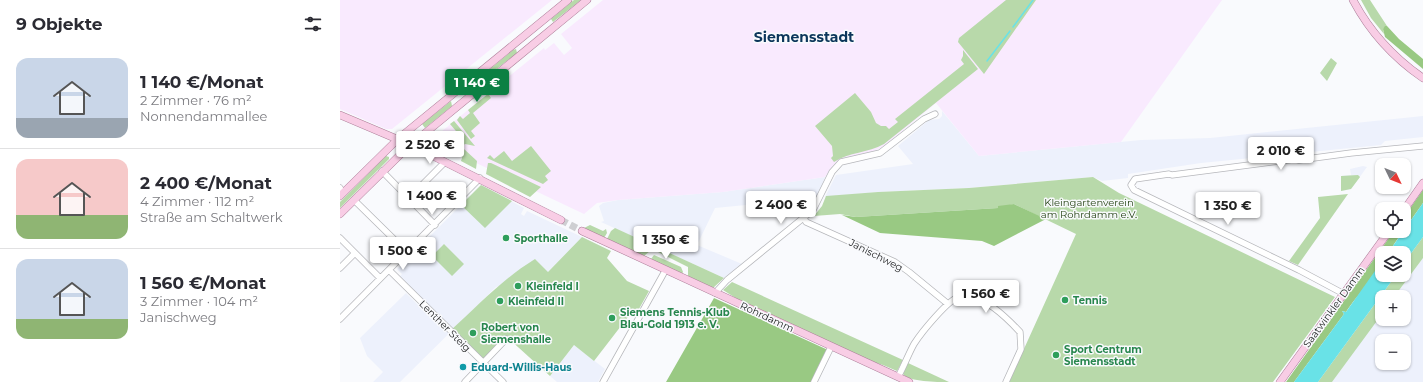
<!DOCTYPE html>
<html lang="de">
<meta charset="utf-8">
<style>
body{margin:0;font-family:Montserrat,sans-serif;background:#f7f7f7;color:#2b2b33;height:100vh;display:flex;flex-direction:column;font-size:15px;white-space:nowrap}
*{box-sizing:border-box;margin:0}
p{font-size:13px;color:#7c7c81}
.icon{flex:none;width:22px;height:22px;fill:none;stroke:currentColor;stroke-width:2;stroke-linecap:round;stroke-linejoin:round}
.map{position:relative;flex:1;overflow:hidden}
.details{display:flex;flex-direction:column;background:#fff;width:340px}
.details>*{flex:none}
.needle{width:26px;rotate:133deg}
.fabs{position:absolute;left:1035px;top:158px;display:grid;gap:8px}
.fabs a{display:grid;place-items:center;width:36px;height:36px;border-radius:8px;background:#fff;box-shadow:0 1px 3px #0004;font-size:20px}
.price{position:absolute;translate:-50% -34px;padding:0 9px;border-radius:4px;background:#fff;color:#222;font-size:13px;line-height:26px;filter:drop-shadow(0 1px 2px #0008)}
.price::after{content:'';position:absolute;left:50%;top:24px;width:12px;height:9px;margin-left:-6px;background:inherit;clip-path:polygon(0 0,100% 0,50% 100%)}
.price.on{background:#0b8043;color:#fff}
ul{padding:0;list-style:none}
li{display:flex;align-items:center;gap:12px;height:100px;padding:0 16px}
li+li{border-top:1px solid #e1e1e2}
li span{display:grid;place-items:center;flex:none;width:112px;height:80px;border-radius:12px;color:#555}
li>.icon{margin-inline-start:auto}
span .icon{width:48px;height:48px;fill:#fffc;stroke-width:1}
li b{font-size:17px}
h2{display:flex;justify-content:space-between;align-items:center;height:48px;padding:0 16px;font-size:17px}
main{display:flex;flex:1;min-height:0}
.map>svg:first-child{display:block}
</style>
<main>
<section class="details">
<h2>9 Objekte<svg class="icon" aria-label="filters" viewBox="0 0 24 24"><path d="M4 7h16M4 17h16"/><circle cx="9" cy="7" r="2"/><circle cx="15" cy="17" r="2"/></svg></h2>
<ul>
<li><span style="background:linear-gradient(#c9d6e8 75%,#9aa5b1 0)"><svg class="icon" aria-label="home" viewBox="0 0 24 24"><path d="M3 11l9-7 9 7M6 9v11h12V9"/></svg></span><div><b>1 140 €/Monat</b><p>2 Zimmer · 76 m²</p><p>Nonnendammallee</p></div></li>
<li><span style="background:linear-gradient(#f6c9c9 70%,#8fb573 0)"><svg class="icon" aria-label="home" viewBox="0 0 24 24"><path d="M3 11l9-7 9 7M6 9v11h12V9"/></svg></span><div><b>2 400 €/Monat</b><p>4 Zimmer · 112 m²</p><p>Straße am Schaltwerk</p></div></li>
<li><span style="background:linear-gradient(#c9d6e8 75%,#8fb573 0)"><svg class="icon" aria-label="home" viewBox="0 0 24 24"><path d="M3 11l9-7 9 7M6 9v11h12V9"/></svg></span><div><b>1 560 €/Monat</b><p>3 Zimmer · 104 m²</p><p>Janischweg</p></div></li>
</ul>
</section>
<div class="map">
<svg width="1083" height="382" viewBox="0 0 1083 382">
<rect width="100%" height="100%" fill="#f9fafd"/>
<path fill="#edf1fc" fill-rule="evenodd" d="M602,111L639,156L801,140L870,138L1083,116V137L1045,141L1041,145L861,163L788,174V178L762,181L753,177L629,188L538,192L485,197L496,175L573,164L558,146L589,120L599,119L602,116Z
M1023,166L1027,167L1011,189L1001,191V176L1011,175L1010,169Z
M485,177L477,198L375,208L357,245L402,264L384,278L261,222L264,221L259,206L263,203L278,200L383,192Z
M141,185L184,208L181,214L184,216L187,211L242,237L208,272L156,287L60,382H33L43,372L27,356L20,338L66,293L98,325L104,320L60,276L62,274L57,269Z
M1083,258V382H992L1042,312V319H1064V297H1054ZM1042,341H1064V363H1042Z
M234,345L265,369L258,382H217L210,376Z"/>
<path fill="#f9eafe" d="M0,0H212L52,129H46L0,109Z
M263,0H882L781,142L639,156L596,103L544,146L534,151L499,160L492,167L485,177L383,192L278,200L257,203L244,214L96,144V136L204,48L205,50L214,43L224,55L232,48L221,34Z"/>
<path fill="#b8d9aa" d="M234,0H241L213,22L211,19Z
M666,0H696L644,74L618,42L619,38Z
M1021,0H1030L1047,26L1043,29L1044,34L1031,18Z
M176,49L177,53L146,77L145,73L173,50Z
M623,50L638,69L544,144C528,153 509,152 494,162L491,158L493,156L492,146L475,126L515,93L531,112L536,123L541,126H546L549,129L558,122L555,119L624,64L621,60L623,56Z
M991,58L997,63L987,81L980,73Z
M165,80H169L149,95L151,98L133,113L140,123L131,131L135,136L131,139L117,120L120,116L123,119L130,113L128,110Z
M111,101L112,106L85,128L82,124Z
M114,121L135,146L125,144L109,156L103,153L121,137L110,124Z
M191,146L211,171L205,176L208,180L203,184L147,158L150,155L154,159L164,151L172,161Z
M124,149L137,161L136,169L121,161L122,158L120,151Z
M46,156L49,157V159L0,208V202Z
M148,163H151L201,187L190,197L146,174Z
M1018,175L1020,177L1011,189L1001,191V176Z
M753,177L779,193L995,297L933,382H669L736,234L674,204L658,208L516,217L500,214L474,216L482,206L486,196L538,192L629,188Z
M141,185L172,201L145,228L121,205Z
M1008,194L958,265L949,261L980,218L978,197Z
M250,225L263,231L266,229L267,233L264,238L244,228Z
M275,228L384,278L373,288L348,277V267L314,250L310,251L304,256L267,239L271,231Z
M242,237L271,251L267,258L287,281L309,291L295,316L291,313L254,361L234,345L210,376L168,338L143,364L110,331C139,305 161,280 195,259L208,272Z
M1083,237V258L1054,297H1042V314L992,382H978L1056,275H1064V263Z
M104,244L124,264L112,276L92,256Z
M314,255L341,267L343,272L342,274L311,259Z
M392,282L563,360L557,371L543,365L533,362L402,302L383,290Z
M568,363L609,382C596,382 570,382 563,374Z"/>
<path fill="#99c983" d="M1045,26H1047L1059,39L1083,59V69L1045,37L1043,29Z
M1083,190V203L1064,230V217Z
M674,204L706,219L654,246L642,241L540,233L502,215L516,217L658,208V206Z
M1054,231H1063L1048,253H1042C1042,271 1016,296 1006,312L1002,311L1004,314L954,382H946Z
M374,298L488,350L473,382H326Z"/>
<path fill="#69e2e7" d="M1083,203V237L1064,263V253H1048Z
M1042,261V275H1056L978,382H954L1004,314L1002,311L1006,312Z"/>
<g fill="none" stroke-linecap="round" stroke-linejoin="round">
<path stroke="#69e2e7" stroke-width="1.5" d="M673,27L693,0
M647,61L670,31"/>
<path stroke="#cecfd2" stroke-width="7" stroke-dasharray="7 3.5" stroke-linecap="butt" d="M221,220L242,231"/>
<defs>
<path id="minor" d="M42,171L95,225
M0,188L3,193
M69,198L105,162
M14,200L67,252
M464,218L466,222L555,262L569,272L608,304
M0,238L40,278
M0,268L15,253
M49,270L163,382
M375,293L387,280L473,210L492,172L501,162L540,153L584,119L595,114
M1004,294L959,270L794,190L791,185L795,179L829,174L832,175L955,159L959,160L1011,153L1083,146
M0,319L140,178
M558,377C564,366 568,355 574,344C581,333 609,298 621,296C643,294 666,317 680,332L681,349L666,382
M125,382L166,339
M263,382L325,271
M474,382L491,347"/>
<path id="major" d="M1013,0C1030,32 1054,58 1083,78
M0,115L71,145L221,220
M0,196L58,139L228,0
M1064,210L1083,183
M0,214L67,148L247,0
M242,231L569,382
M940,382L1049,231"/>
</defs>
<use href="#minor" stroke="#b6b7bb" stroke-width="7"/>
<use href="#major" stroke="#ab7c97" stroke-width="8"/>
<use href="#minor" stroke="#fff" stroke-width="5.5"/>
<use href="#major" stroke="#f8cde5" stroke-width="7"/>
</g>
<g fill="#2e9e5b" stroke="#f9fafd" stroke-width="1.5">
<circle cx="166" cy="238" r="4"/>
<circle cx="178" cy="286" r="4"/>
<circle cx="725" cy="300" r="4"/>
<circle cx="160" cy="301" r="4"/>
<circle cx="272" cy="318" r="4"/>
<circle cx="133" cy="333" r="4"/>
<circle cx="716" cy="355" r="4"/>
</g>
<circle fill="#0f9aa8" stroke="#f9fafd" stroke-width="1.5" cx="123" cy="367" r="4"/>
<g text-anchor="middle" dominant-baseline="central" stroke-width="3" stroke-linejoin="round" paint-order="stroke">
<g font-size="10" fill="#254414" stroke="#f9fafd">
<text x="749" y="202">Kleingartenverein<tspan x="749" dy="12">am Rohrdamm e.V.</tspan></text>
</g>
<g font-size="10" font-weight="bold" fill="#27864d" stroke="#f9fafd" text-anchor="start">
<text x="174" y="238">Sporthalle</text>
<text x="186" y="286">Kleinfeld I</text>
<text x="733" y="300">Tennis</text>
<text x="168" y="301">Kleinfeld II</text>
<text x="280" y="312">Siemens Tennis-Klub<tspan x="280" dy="12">Blau-Gold 1913 e. V.</tspan></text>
<text x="141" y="327">Robert von<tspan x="141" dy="12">Siemenshalle</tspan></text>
<text x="724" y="349">Sport Centrum<tspan x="724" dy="12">Siemensstadt</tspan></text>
</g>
<g font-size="10" fill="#232425" stroke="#f9fafd">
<text transform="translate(536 255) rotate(27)">Janischweg</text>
<text transform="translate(994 307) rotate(-54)">Saatwinkler Damm</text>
<text transform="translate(427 317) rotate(25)">Rohrdamm</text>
<text transform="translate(105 326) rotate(45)">Lenther Steig</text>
</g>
<g font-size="10" font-weight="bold" fill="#0d838f" stroke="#f9fafd" text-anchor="start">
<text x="131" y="367">Eduard-Willis-Haus</text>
</g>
<g font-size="14" font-weight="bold" fill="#0c365b" stroke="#f9fafd">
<text x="464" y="37">Siemensstadt</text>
</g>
</g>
</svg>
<div class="fabs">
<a><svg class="needle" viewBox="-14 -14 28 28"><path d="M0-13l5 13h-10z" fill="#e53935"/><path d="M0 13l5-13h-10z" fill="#7c7c81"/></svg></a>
<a><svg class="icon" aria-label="locate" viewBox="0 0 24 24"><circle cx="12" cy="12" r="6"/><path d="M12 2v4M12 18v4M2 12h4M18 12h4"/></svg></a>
<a><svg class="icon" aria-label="layers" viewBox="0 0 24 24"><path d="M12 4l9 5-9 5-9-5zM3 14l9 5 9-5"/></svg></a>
<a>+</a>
<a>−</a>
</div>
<b class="price on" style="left:137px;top:103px">1 140 €</b>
<b class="price" style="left:90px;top:165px">2 520 €</b>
<b class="price" style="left:941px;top:171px">2 010 €</b>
<b class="price" style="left:92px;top:216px">1 400 €</b>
<b class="price" style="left:441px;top:225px">2 400 €</b>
<b class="price" style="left:888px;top:226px">1 350 €</b>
<b class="price" style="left:326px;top:260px">1 350 €</b>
<b class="price" style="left:63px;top:271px">1 500 €</b>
<b class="price" style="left:646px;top:314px">1 560 €</b>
</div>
</main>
